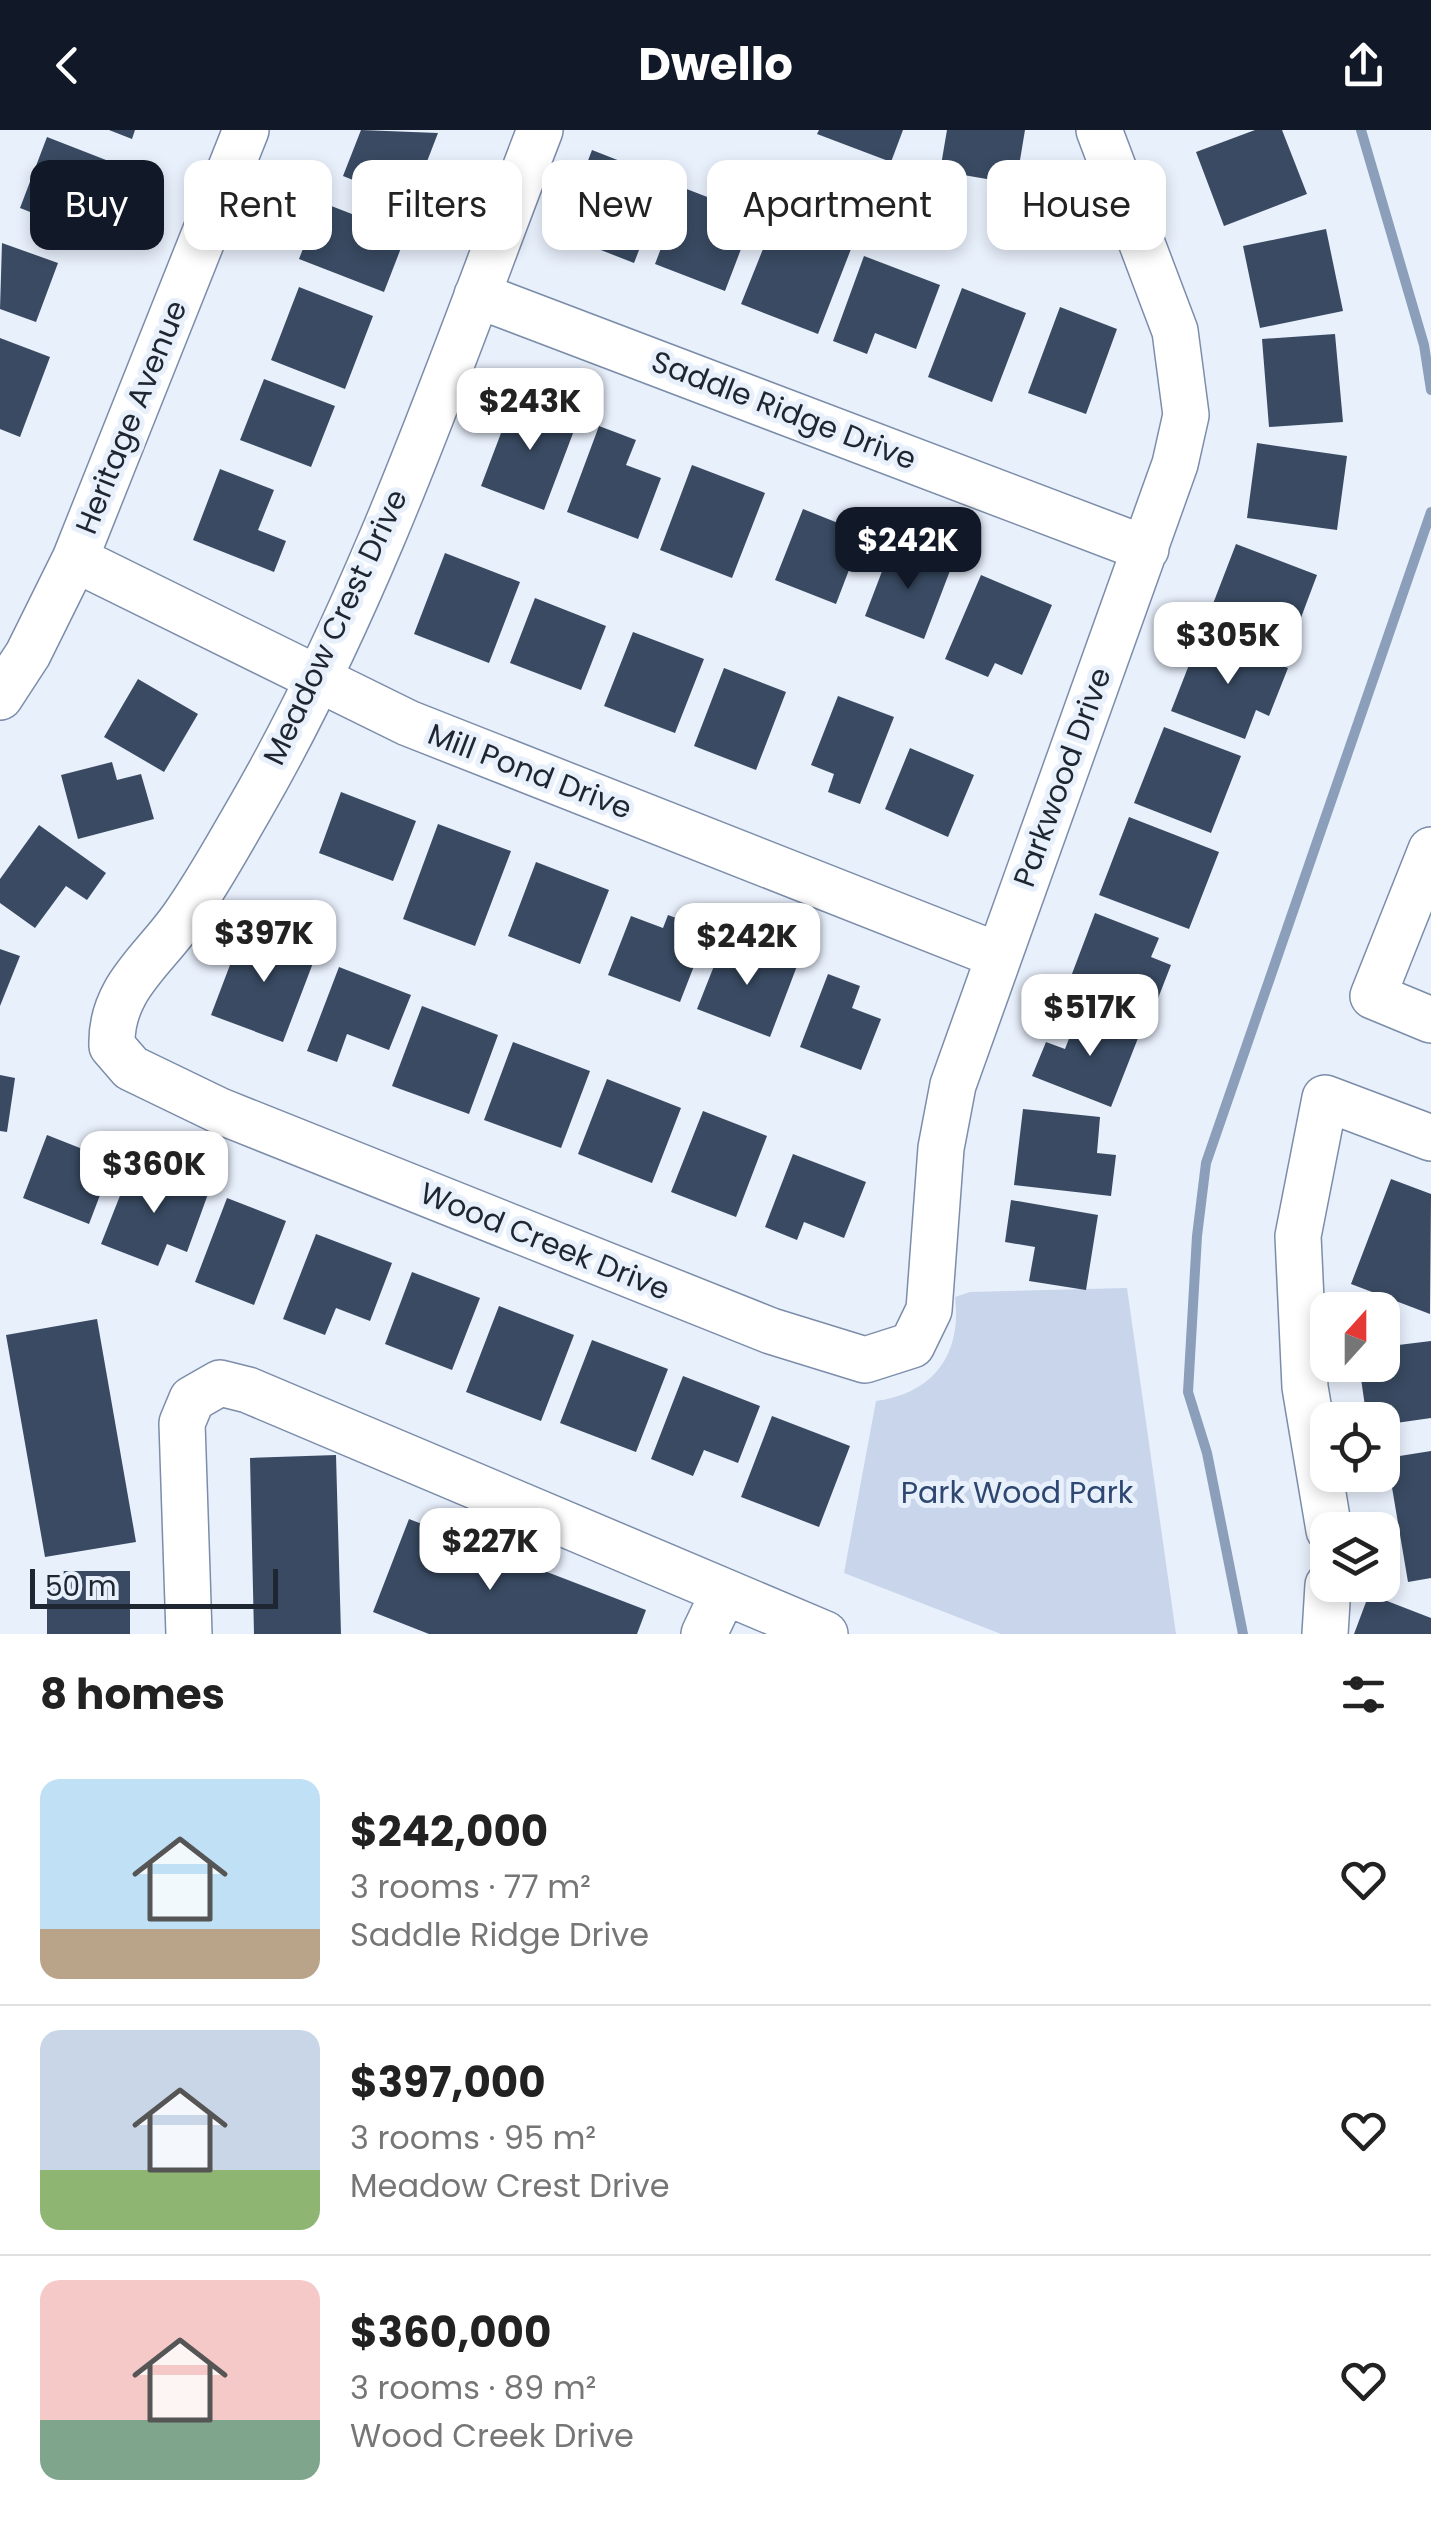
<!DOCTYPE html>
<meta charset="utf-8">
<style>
body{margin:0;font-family:Poppins,sans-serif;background:#f6f6f6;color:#222;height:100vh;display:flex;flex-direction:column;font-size:38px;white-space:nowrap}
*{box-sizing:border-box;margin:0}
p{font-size:32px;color:#767676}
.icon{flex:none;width:55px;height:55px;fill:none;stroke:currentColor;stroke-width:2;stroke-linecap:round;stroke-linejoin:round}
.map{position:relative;height:1504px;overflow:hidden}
.drawer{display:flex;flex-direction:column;background:#fff;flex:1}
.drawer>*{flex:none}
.guide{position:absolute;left:30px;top:30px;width:1372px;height:90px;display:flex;gap:20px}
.needle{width:65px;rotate:21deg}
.fabs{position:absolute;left:1310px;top:1162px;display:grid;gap:20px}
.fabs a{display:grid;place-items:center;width:90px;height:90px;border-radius:20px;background:#fff;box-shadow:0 5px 15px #0003;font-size:50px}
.scale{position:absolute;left:30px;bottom:25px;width:248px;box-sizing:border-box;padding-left:10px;border:5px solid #1e2631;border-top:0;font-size:28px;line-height:35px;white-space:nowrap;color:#1e2631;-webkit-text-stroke:8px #e8f0fc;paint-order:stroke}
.price{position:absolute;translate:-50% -85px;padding:0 22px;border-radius:20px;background:#fff;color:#222;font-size:32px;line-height:65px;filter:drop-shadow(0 2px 5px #0008)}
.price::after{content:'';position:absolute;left:50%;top:60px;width:30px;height:22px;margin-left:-15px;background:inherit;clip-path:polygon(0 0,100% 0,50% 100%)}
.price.current{background:#111827;color:#fff}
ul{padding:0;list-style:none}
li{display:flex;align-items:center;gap:30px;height:250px;padding:0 40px}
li+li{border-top:2px solid #e0e0e0}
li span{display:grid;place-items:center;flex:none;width:280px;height:200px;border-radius:20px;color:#555}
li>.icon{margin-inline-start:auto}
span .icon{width:120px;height:120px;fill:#fffc;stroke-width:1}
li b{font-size:42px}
h2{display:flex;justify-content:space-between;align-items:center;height:120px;padding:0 40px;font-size:42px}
.tag{padding:0 35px;border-radius:20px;background:#fff;box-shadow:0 5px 15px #0003;font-size:35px;line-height:90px}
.tag.current{background:#111827;color:#fff}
header{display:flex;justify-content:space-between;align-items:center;height:130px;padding:0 40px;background:#111827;color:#fff;font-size:45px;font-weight:700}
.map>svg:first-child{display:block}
</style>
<header><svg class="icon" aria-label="back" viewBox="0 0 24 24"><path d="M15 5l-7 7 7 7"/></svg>Dwello<svg class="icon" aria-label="share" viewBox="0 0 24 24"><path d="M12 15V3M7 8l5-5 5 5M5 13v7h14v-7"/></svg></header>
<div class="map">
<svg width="1431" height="1504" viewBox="0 0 1431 1504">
<rect width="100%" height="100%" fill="#e8f0fc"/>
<path fill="#c8d5ea" d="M1127,1158L1176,1504H1001L844,1443L876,1271C934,1263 962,1224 955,1167L970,1162Z"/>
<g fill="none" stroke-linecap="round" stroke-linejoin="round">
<path stroke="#8c9fba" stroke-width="10" d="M1361,0L1424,215L1431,260
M1243,1504L1207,1323L1188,1262L1197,1106L1206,1033L1431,382"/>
</g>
<path fill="#394a62" d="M109,0H135L132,9Z
M361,0L438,3L411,73L343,46Z
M819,0H903L891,32L817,4Z
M947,0H1025L1016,54L940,41Z
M1255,0H1282L1307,64L1224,96L1196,22Z
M47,7L106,30L79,101L20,78Z
M592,20L620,31L615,43L662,61L634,133L560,104Z
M684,58L754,85L725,161L655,134Z
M321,72L406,105L384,162L299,129Z
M775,89L851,119L818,204L741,174Z
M1326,99L1343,181L1260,198L1243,116Z
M2,113L58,133L36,192L0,179Z
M864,126L940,155L916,219L875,203L867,224L833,211Z
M299,157L373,186L345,259L271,230Z
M962,158L1026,183L992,272L928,247Z
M1060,177L1117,199L1086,284L1028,263Z
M1335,204L1343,292L1269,297L1262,209Z
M0,208L50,227L20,307L0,299Z
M264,249L335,276L311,337L240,310Z
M515,266L578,290L544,380L481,356Z
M599,296L636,310L626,335L661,348L638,409L567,382Z
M1257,313L1347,326L1337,400L1247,388Z
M692,335L765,363L732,448L660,420Z
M220,339L274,360L258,400L286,411L274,442L193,410Z
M803,379L863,403L836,474L775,450Z
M1236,414L1317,445L1299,493L1276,484L1265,514L1206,492Z
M892,415L951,438L924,509L865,486Z
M445,423L520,452L489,533L414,504Z
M981,445L1052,475L1022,545L995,533L988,547L945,529Z
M535,468L606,496L581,560L510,533Z
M633,502L704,529L675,603L604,576Z
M1201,504L1288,538L1269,586L1256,580L1245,609L1171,581Z
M724,538L786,562L756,640L694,616Z
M138,549L198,584L164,642L104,607Z
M838,566L894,587L860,674L828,662L834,644L811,635Z
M1164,597L1241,626L1211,703L1134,673Z
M910,618L974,645L948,707L885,679Z
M112,632L117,650L141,644L154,689L78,709L61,645Z
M341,662L416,691L393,751L319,723Z
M1129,687L1219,722L1189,799L1099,765Z
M438,694L511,721L475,816L403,789Z
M39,695L106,743L87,770L66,756L35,798L0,773V749Z
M536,732L609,760L580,834L508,806Z
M1095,783L1159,808L1151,827L1171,835L1150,889L1067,857Z
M668,785L708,800L680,872L608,845L631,786L663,798Z
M244,798L316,825L283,912L211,885Z
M725,808L797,836L770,907L697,879Z
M0,819L20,826L0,876Z
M339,837L411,865L389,920L347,904L337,932L307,921Z
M828,844L860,856L852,878L881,889L861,940L800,917Z
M422,876L498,905L469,984L392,956Z
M1080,880L1140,903L1111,977L1032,946L1046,912L1065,919Z
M513,912L590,941L561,1018L484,990Z
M0,945L15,948L7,1002L0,1001Z
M607,949L681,978L652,1053L578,1024Z
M1023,979L1100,987L1097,1023L1116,1025L1111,1066L1014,1055Z
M703,981L767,1006L736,1087L671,1062Z
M47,1005L113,1031L89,1094L23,1068Z
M793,1024L866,1052L844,1108L804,1092L797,1110L765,1097Z
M132,1035L208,1064L187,1122L167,1114L158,1136L101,1114Z
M1391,1049L1431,1064L1430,1184L1351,1154Z
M227,1068L286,1091L254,1175L195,1152Z
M1011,1070L1098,1085L1086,1160L1029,1151L1035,1117L1005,1112Z
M316,1104L392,1133L370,1191L336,1178L325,1205L283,1189Z
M412,1142L480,1168L452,1240L385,1214Z
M499,1176L574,1205L541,1291L466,1262Z
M97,1189L136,1412L45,1427L6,1205Z
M592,1210L668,1239L636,1322L560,1293Z
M1431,1211V1288L1382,1295V1290H1367L1359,1235H1382V1217Z
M683,1246L760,1276L738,1333L704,1320L693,1346L651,1329Z
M772,1286L850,1316L819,1397L741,1367Z
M1431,1321V1448L1408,1452L1387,1328Z
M336,1325L341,1504H254L250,1328Z
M409,1389L646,1480L637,1504H429L373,1482Z
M47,1441H130V1504H47Z
M1369,1464L1431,1488V1504H1354Z"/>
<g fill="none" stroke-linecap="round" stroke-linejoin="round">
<defs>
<path id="minor" d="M540,0C452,228 373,465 250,678C229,714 208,753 183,788C153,831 110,859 112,916L131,938L220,981L771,1201L865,1230L912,1215L929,1180L941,1018L953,955L1175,334L1186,285L1175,201L1099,0
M477,165L1146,419
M75,429L408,593L997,825
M0,567L28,524L75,429L246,0
M1431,720L1373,866L1431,890
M1329,1400L1305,1257L1298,1106L1325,968L1431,1008
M189,1504L182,1293L192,1269L220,1253L248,1260L825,1504
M704,1504L723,1464
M1325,1504L1328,1455"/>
</defs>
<use href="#minor" stroke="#7b8da9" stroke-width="48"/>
<use href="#minor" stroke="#fff" stroke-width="45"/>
</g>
<g text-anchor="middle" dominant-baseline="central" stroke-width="10" stroke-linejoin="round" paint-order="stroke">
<g font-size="30" fill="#1e2631" stroke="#e8f0fc">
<text transform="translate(784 280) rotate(21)">Saddle Ridge Drive</text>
<text transform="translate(131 287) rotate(-68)">Heritage Avenue</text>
<text transform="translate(335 497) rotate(-65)">Meadow Crest Drive</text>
<text transform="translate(530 641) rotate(21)">Mill Pond Drive</text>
<text transform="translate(1062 647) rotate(-70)">Parkwood Drive</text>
<text transform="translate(545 1111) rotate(22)">Wood Creek Drive</text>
</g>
<g font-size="30" fill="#2d4770" stroke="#e8f0fc">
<text x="1017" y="1362">Park Wood Park</text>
</g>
</g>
</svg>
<div class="fabs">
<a><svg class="needle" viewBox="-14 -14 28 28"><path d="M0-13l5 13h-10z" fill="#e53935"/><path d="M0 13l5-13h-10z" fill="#767676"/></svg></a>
<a><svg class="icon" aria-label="locate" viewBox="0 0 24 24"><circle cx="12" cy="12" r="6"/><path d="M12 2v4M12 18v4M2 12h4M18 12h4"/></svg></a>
<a><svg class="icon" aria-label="layers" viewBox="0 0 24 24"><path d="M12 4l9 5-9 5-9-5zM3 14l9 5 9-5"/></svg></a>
</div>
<div class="scale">50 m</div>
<b class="price" style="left:530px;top:323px">$243K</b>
<b class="price current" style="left:908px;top:462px">$242K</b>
<b class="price" style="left:1228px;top:557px">$305K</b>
<b class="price" style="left:264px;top:855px">$397K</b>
<b class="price" style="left:747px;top:858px">$242K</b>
<b class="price" style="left:1090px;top:929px">$517K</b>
<b class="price" style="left:154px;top:1086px">$360K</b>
<b class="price" style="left:490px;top:1463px">$227K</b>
<div class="guide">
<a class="tag current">Buy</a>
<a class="tag">Rent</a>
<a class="tag">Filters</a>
<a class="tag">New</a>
<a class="tag">Apartment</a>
<a class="tag">House</a>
</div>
</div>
<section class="drawer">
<h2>8 homes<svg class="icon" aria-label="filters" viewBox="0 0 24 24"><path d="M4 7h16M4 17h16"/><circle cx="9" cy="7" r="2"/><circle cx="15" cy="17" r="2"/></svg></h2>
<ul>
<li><span style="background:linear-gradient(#bfe0f5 75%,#b9a48a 0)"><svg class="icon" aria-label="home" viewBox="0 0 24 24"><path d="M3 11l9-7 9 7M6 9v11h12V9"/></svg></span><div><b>$242,000</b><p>3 rooms · 77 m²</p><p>Saddle Ridge Drive</p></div><svg class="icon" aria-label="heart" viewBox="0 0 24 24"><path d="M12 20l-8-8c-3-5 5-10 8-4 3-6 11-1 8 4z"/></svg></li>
<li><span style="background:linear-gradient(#c9d6e8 70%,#8fb573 0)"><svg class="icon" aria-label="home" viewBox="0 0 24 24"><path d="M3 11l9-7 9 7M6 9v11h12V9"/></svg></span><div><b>$397,000</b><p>3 rooms · 95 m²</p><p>Meadow Crest Drive</p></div><svg class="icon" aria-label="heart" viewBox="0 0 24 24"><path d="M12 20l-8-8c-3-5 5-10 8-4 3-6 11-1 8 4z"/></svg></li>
<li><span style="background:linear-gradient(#f6c9c9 70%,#7fa58c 0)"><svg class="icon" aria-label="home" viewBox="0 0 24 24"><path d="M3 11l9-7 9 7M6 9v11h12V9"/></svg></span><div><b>$360,000</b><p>3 rooms · 89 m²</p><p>Wood Creek Drive</p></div><svg class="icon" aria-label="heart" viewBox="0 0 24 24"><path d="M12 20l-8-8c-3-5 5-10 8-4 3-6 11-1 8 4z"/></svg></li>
</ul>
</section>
